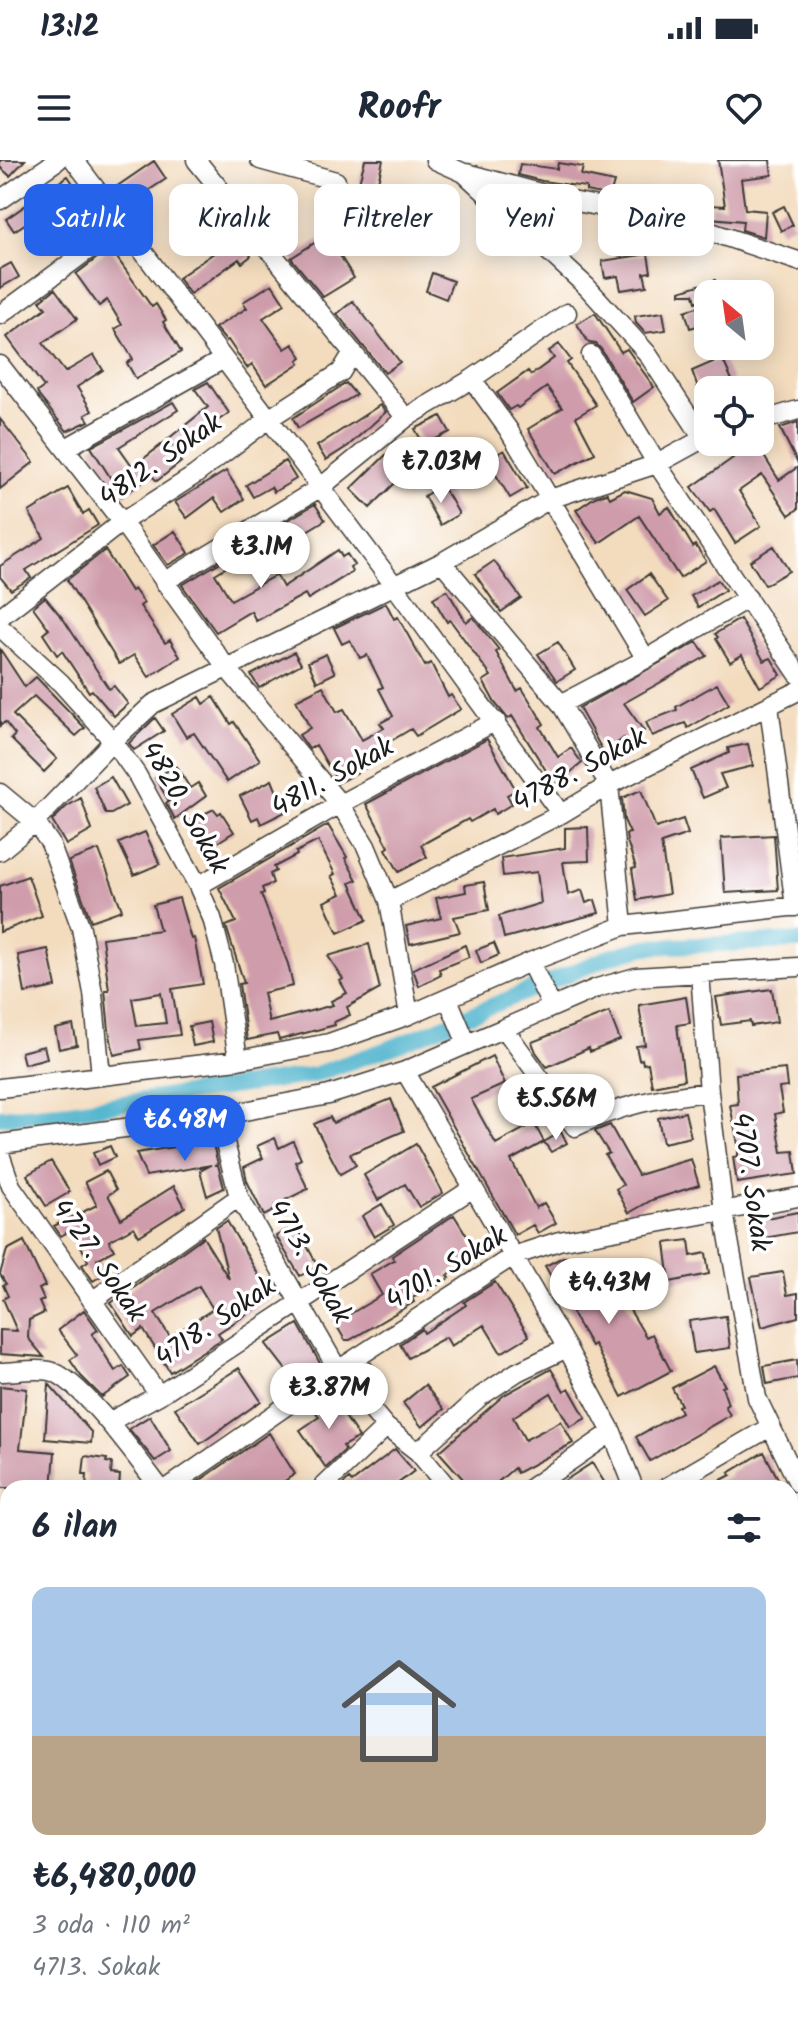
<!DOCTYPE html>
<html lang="tr">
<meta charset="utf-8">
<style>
body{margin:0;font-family:Kalam,sans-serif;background:#f2f2f3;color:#1f2937;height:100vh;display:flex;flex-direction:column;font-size:30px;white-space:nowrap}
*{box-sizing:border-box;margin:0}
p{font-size:26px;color:#747a83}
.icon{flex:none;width:44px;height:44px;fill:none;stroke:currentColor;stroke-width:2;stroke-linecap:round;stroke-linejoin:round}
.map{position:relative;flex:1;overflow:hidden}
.sheet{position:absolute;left:0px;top:1320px;width:798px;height:538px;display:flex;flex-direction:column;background:#fff;border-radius:24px 24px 0 0;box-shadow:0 4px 20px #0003}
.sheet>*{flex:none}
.banner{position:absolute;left:24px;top:24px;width:750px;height:72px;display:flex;gap:16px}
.needle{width:52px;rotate:331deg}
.controls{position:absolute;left:694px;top:120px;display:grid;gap:16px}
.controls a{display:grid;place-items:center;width:80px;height:80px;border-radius:16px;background:#fff;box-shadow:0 4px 20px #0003;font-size:40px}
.price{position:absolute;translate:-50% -68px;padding:0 18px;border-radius:28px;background:#fff;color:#222;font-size:26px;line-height:52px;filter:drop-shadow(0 2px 4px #0008)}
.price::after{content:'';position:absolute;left:50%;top:48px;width:24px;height:18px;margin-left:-12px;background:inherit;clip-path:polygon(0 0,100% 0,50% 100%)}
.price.active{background:#2563eb;color:#fff}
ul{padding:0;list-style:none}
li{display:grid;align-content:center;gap:16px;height:424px;padding:0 32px}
li span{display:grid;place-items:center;height:248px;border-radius:16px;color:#555}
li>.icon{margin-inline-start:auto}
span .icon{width:144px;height:144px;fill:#fffc;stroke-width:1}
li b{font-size:34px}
h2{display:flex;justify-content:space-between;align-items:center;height:96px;padding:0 32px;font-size:34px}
.pill{padding:0 28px;border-radius:16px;background:#fff;box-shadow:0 4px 20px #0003;font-size:28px;line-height:72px}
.pill.active{background:#2563eb;color:#fff}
.status{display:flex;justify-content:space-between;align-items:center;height:56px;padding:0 40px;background:#fff;direction:ltr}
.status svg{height:22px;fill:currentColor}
header{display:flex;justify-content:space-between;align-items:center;height:104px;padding:0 32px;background:#fff;font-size:36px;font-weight:600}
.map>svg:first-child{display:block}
</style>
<div class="status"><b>13:12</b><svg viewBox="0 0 49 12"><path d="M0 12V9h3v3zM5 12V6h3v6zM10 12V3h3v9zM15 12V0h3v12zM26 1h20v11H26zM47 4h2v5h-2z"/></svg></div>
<header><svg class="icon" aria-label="menu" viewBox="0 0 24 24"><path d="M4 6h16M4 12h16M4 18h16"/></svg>Roofr<svg class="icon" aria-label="heart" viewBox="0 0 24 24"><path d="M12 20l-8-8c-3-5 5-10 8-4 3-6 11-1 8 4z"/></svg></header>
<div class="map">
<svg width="798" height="1857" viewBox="0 0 798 1857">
<rect width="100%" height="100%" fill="#fff"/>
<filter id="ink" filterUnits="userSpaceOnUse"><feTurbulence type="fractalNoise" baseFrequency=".0125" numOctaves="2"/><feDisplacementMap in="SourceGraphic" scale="16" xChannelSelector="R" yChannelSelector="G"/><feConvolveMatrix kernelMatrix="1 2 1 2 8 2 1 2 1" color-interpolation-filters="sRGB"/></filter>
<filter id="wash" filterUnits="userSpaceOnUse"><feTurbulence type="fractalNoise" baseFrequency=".006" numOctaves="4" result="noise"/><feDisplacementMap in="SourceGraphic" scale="32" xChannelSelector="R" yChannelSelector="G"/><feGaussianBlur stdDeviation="1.8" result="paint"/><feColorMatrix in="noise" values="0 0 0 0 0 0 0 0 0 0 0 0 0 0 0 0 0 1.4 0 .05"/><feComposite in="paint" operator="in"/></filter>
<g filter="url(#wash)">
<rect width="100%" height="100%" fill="#f3dbbd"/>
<path fill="#9ac674" stroke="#5b7148" stroke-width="2" d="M456,1850H504L487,1857H441Z"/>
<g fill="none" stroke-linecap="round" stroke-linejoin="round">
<path stroke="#4db3cc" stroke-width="16" d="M0,957L70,951L313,915L393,887L609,797L646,787L798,781"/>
</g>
<g id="blocks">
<path fill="#cf9cab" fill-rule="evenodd" d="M0,0H25L10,16L0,7Z
M365,0H383L377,26L359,22Z
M718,0H770L772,15L741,19L745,49L766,51L764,77L742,70L743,61L710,58L711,45L725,46Z
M154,1L166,19L128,44L116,27Z
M558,3L583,7L581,15L614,22L610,36L586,31V27L542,21L518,15L520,4L557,9Z
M68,16L76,28L59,40L75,63L43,85L28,62L14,71L6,59Z
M640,29L661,30L660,44L640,42Z
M784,46L793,65L781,71L772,52Z
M93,53L101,65L84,78L75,66Z
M224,53L238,70L236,72L251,96L242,103L239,99L190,134L178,118L218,90L205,73Z
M327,75L354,118L323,137L291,98Z
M110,88L152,147L156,144L166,160L163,162L181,192L136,219L127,203L133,199L115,169L122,165L107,140L99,146L76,114Z
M648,94L651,112L644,113L647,126L621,130L618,116L605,118L602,101Z
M11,103L19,117L0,128V109Z
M432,113L453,121L446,139L426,131Z
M715,120L719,134H708V138L696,142L694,134H680V131Z
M272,124L285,144L263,158L285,189L293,184L302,197L298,200L300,203L266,225L252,204L247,208L228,180L226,181L215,168L247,148L243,142Z
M55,129L77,159L43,183L65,212L94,195L103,210L77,227L92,251L85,255L89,261L67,271L39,236L37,232L44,227L7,177L46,148L40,141Z
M353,141L400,202L385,213L337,154Z
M703,145L708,163L690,168L685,151Z
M663,152L666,170L645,173L636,163L635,156Z
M595,153L621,192L627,189L654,227L633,242L601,189L596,184L589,183L577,164Z
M559,184L571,200L567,203L596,245L576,257L595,293L555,314L528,269L562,248L547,227L518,248L516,246L509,250L497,233L528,211L531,215L554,198L549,191Z
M722,198L732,220L723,224L726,230H699L692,211Z
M208,222L229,253L210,266L208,263L174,286L168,279L208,247L195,229Z
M346,223L356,235L298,268L293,258Z
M173,242L178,250L119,287L133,307L165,282L181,302L157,321L152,316L122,336L91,287Z
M380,245L386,252L348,286L326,300L317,286Z
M441,256L450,272L424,285L415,269Z
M0,259L34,302L0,329Z
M798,262V304L780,268Z
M750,282H755L779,320L798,307V349L789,355L762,315L739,331L761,366L735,383L714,349L710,352L692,327L733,298L731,294Z
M398,283L424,310L407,327L399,319L370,348L351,329Z
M504,290L527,328L510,338L487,300Z
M285,301L296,319L274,332L271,327L253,337L246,325Z
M226,311L244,339L224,352L214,338L187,358L175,342Z
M440,326L449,336L459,354L440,365L424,336Z
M68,328L83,354L89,350L98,365L26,410L31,418L11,430L0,417V406L44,378L29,352Z
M625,330L652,338L660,353L669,347L693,387L695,385L706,401L680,418L639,356L599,383L576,350L595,337L607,333L610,338Z
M315,344L325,360L282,386L272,370Z
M175,371L189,393L168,405L153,385Z
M774,386L789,411L765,425L750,401Z
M244,388L248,394L215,414L231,440L276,415L283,427L338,390L342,397L347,394L354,405L350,407L352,412L308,439L305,434L256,461L251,451L216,472L182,425Z
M105,390L131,431L134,429L144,443L140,446L165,483L170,480L180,497L149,517L134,495L119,504L67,420Z
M494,401L521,438L501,452L475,414Z
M649,414L668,441L645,456L627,430Z
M718,420L725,430L698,447L691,436Z
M447,430L466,462L473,457L499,490L496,492L517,531L522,528L544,564L540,567L558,597L571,588L582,603L555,625L512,556L508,559L495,543L483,521L491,516L450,460L447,462L433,438Z
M45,437L64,460L109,529L114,526L128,544L114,556L92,530L89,532L62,491L57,495L43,474L49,469L33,447Z
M386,443L394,459L398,457L425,506L431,503L448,537L451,535L461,549L416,576L411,569L374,591L380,600L338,623L316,585L309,589L299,575L310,568L296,540L323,526L337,552L344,549L362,580L384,568L380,563L393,556L379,529L383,527L367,495L360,498L350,480L342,484L334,468Z
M740,459L764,501L771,498L781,515L760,527L742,495L730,502L716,479L718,477L715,474Z
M558,482L575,510L557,521L538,494Z
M697,482L707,496L624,543L644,571L628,583L624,578L604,593L579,548Z
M0,489L25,527L36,517L85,568L76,576L34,536L13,555L57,599L44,612L11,579L15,575L5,562L0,566Z
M294,492L301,504L259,528L251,515Z
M326,494L335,513L317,522L308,502Z
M717,524L729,544L688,568L685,563L652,576L646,562L677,550L676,547Z
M200,537L204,544L214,537L231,564L234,562L260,600L227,622L194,573L186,577L172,554Z
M155,558L164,571L134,590L129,583Z
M487,579L516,630L507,635L512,644L495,654L493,649L470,662L468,659L421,685L427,697L399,712L386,689L389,687L366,644Z
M748,584L753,606L720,614L726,628L703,638L691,610L729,593L728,588Z
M176,606L190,628L198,623L206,636L175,659L166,643L169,641L155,618Z
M111,617L127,645L111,654H106L94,627Z
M272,620L285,652L261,664L258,657L252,660L240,636Z
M641,630L656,668L683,659L688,674L661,683L669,734L637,740L632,709L636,708L627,681L626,674L630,673L624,660L622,638Z
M81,638L92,670L66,685L52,661L66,647Z
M214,649L218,654L221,652L234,672L207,689L189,661Z
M328,665L347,697L345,698L357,720L350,723L367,760L338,773L324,742L341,734L331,716L335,714L318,681L296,692L297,695L274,707L276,711L270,714L273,723L262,728L264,733L261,734L288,804L293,826L263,833L269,862L333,845L331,841L347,833L340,821L343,819L328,796L369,784L380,829L347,847L350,855L334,862L335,865L279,880L277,874L247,880L239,824L244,823L226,766L236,762L219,728Z
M588,667L589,701L563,702L568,735L582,730L586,743L595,740L599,753L504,778L499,756L541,743L537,712L503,716L501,698L565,688V668Z
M145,672L160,704L134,715L119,683Z
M774,675L778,730L725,733L721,678Z
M99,690L122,750L91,761L69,701Z
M28,716L42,756L0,772V726Z
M484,722L489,750L454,757L460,772L410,784L406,766L441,758L436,738L466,732L465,725Z
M179,738L191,779L194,778L203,824L172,829L180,875L139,880L141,889L114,895L109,870L105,830H109L102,778L160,770L153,745ZM161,833L166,863L137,866L132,838Z
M494,783L499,795L481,803L476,790Z
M465,785L469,797L439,809L441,815L419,826L413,809Z
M48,789L56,827L25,833L18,795Z
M772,829L777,862L751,866L750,861L721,865L716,837Z
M686,837L690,863L677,865L684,920L652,926L648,903L643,904L642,899L639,900L636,886L645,885L639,845Z
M609,852L620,880L590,892L589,888L547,907L536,892L532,882Z
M209,862L213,882L193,886L189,866Z
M73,865L77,885L59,889L55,869Z
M44,886L47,898L24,904L21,892Z
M492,896L505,924L471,939L496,984L534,963L544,982L511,1000L536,1048L544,1043L556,1063L538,1073L533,1065L515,1075L431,927Z
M785,909L787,927L779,928L783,952L775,954L782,992L794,991L797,1014L737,1023L733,997L738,996V984L730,945L738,944L736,914Z
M526,930L541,951L526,961L512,940Z
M391,939L404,971L350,994L356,1005L340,1014L314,964L330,957L333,963Z
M685,952L691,977L663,983L658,958Z
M610,965L638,1015L691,999L699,1025L652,1040L629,1053L616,1029L623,1025L605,995L609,993L595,971Z
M561,972L567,983L551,992L544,982Z
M275,978L279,988L293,981L301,999L295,1002L308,1029L275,1045L277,1049L264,1056L247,1021L244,1007L263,998L257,986Z
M212,981L218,1004L214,1005H218L224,1028L207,1036L200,1011L211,1005L146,1016L136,993Z
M416,984L443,1033L419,1047L405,1024L378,1040L364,1015Z
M110,986L115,997L98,1005L93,993Z
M51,1001L70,1032L46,1046L27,1015Z
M106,1011L116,1030L108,1035L121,1059L174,1026L185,1047L139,1076L134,1067L109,1081L114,1090L97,1099L106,1113L93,1121L82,1105L88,1101L73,1069L61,1076L54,1066L97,1045L85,1022Z
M382,1044L394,1065L374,1077L362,1056Z
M798,1052V1072L753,1080L750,1061Z
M454,1055L480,1097L447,1115L449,1118L434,1127L412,1138L414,1142L350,1180H345L335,1163L382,1135L370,1114L394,1100L392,1096Z
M227,1061L272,1138L218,1173L222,1179L170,1212L143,1169L133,1176L111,1143L203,1077L229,1119L216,1068ZM199,1126L213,1149L170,1177L155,1153Z
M297,1068L318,1106L300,1116L276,1076L288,1069L290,1072Z
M689,1080L691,1096L706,1093L709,1114L670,1122L665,1083Z
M24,1081L45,1126L39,1129L44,1140L39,1142L44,1153L29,1160L28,1178L44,1197L0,1194V1170L17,1171L3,1139L8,1136L3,1125L6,1124L0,1114L7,1090Z
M588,1096L614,1146L624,1140L646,1177L652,1174L671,1211L622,1237L594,1184L591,1186L545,1106L563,1097L576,1099Z
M783,1112L787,1135L798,1133V1157L762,1167L751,1117Z
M495,1122L529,1176L501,1193L484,1165L451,1186L446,1177L408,1198L400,1184L422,1169L424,1173L466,1145L464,1142Z
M84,1150L98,1170L92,1174L115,1211L123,1206L130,1217L102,1237L81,1216L70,1200L77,1195L58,1170Z
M726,1156L730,1188L694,1193L689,1161Z
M298,1164L321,1205L297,1224L266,1184Z
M797,1200L798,1218L767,1224L764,1206Z
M371,1203L380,1216L366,1225L356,1213Z
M714,1206L725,1226L722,1227L728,1244L725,1246L730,1255L650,1301L636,1277L681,1252L678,1246L681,1245L672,1228Z
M239,1208L261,1241L200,1284L175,1248Z
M551,1209L564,1231L569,1228L586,1258L570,1267L551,1233L513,1257L525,1280L561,1261L573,1283L517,1313L514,1308L491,1328H471L439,1292L504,1235Z
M49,1224L92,1273L91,1283L45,1279Z
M425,1225L444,1249L422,1267L403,1243Z
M0,1226L27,1229L20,1289L55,1292L52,1328H0Z
M328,1232L359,1277L343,1286L345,1290L326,1308L300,1270L319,1257L311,1244Z
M150,1256L171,1291L155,1301L129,1269Z
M269,1273L295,1314L274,1328H189Z
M395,1289L414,1311L392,1328H340L349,1319L352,1322Z
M764,1292L783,1328H706L731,1315L729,1313Z
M85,1296L107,1299L106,1302L112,1303L111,1314L120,1315L119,1328H86L87,1314H83Z
M592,1303L608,1328H553L575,1314Z"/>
</g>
</g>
<g filter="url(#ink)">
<use href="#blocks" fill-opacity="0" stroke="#3c3934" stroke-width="2"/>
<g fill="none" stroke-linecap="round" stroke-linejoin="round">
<defs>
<path id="minor" d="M74,0L394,425L561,654
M196,0L406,258L472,219L508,269L646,499
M260,0L336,21
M435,0L464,13L587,127L647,193L703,278
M466,13L562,39L687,64L798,101
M0,40L58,0
M0,155L122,65
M591,195L657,304L798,514
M0,205L122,362L226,507L340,644L366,686L389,741L409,855L530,802L623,766L798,746
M472,219L567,153
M760,261L798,250
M66,288L222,200
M442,402L561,544L609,625L623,766
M164,422L321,327L406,258
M0,457L122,362L195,315L270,258L341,212L353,192
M0,467L61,523L113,581L137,615L198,726L212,758L224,804L238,900
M561,544L646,499L748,438
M769,546L795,747
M0,633L35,662L50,683L81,768L93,833L101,916
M0,691L35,662L113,581L153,544L442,402L550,339L657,304L708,276
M198,726L340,644L496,561
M389,741L561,654L609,625L798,531
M530,802L552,847
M700,813L709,932L724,1052L757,1238L798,1323
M448,839L467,884
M504,868L575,967C620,945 660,937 709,932
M405,911L567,1188L612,1272L634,1328
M0,928L238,900L329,883L409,855
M218,956L239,1037L338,1210L386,1267L418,1292L448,1328
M0,984L218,956L329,935L405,911L597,828L636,817L798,807
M0,994L11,1026L159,1235
M92,1141L239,1037
M0,1212C15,1212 35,1208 50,1211C80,1218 140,1302 160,1328
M109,1262L159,1235L473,1028
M418,1292L481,1236L517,1212L567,1188
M168,1328L338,1210L513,1096L559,1081L798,1037
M322,1328L386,1267
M531,1328L612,1272
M665,1328L770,1267
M790,1379L798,1375
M0,1445L8,1446
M790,1483L798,1478
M790,1504L798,1521
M790,1567L798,1561
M0,1657L8,1655
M0,1781L8,1788
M790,1797L798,1809
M255,1850L261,1857
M50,1857L55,1850"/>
<path id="major" d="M790,1716L798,1714
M790,1778L798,1777
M396,1857L411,1850
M519,1857L536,1850"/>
</defs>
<use href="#minor" stroke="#3c3934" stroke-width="21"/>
<use href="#major" stroke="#3c3934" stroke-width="25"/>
<use href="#minor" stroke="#fff" stroke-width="18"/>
<use href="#major" stroke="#fff" stroke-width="22"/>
</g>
</g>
<g text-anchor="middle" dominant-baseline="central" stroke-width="7" stroke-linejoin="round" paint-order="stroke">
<g font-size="28" fill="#1c1c1c" stroke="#fff">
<text transform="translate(161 301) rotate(-35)">4812. Sokak</text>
<text transform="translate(580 611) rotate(-28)">4788. Sokak</text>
<text transform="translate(333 618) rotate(-29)">4811. Sokak</text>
<text transform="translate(184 648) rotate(60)">4820. Sokak</text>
<text transform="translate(750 1022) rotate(82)">4707. Sokak</text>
<text transform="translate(98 1101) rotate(55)">4727. Sokak</text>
<text transform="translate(309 1102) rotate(60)">4713. Sokak</text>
<text transform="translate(447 1109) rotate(-31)">4701. Sokak</text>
<text transform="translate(216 1163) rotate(-34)">4718. Sokak</text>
</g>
</g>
</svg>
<div class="controls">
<a><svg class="needle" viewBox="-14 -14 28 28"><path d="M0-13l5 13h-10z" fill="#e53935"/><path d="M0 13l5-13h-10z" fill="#747a83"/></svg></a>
<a><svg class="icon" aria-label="locate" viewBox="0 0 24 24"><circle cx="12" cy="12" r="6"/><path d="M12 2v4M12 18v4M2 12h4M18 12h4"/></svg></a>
</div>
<b class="price" style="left:441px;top:345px">₺7.03M</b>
<b class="price" style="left:261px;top:430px">₺3.1M</b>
<b class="price" style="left:556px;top:982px">₺5.56M</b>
<b class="price active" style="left:185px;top:1003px">₺6.48M</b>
<b class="price" style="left:609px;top:1166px">₺4.43M</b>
<b class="price" style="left:329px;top:1271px">₺3.87M</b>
<div class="banner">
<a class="pill active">Satılık</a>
<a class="pill">Kiralık</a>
<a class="pill">Filtreler</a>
<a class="pill">Yeni</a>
<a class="pill">Daire</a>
</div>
<section class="sheet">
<h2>6 ilan<svg class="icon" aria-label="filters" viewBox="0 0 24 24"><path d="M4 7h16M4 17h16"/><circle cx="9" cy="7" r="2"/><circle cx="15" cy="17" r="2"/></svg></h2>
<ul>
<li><span style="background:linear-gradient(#a9c7e8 60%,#b9a48a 0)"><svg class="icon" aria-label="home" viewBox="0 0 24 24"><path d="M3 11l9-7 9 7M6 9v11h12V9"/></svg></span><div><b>₺6,480,000</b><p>3 oda · 110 m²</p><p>4713. Sokak</p></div></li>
</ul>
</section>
</div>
